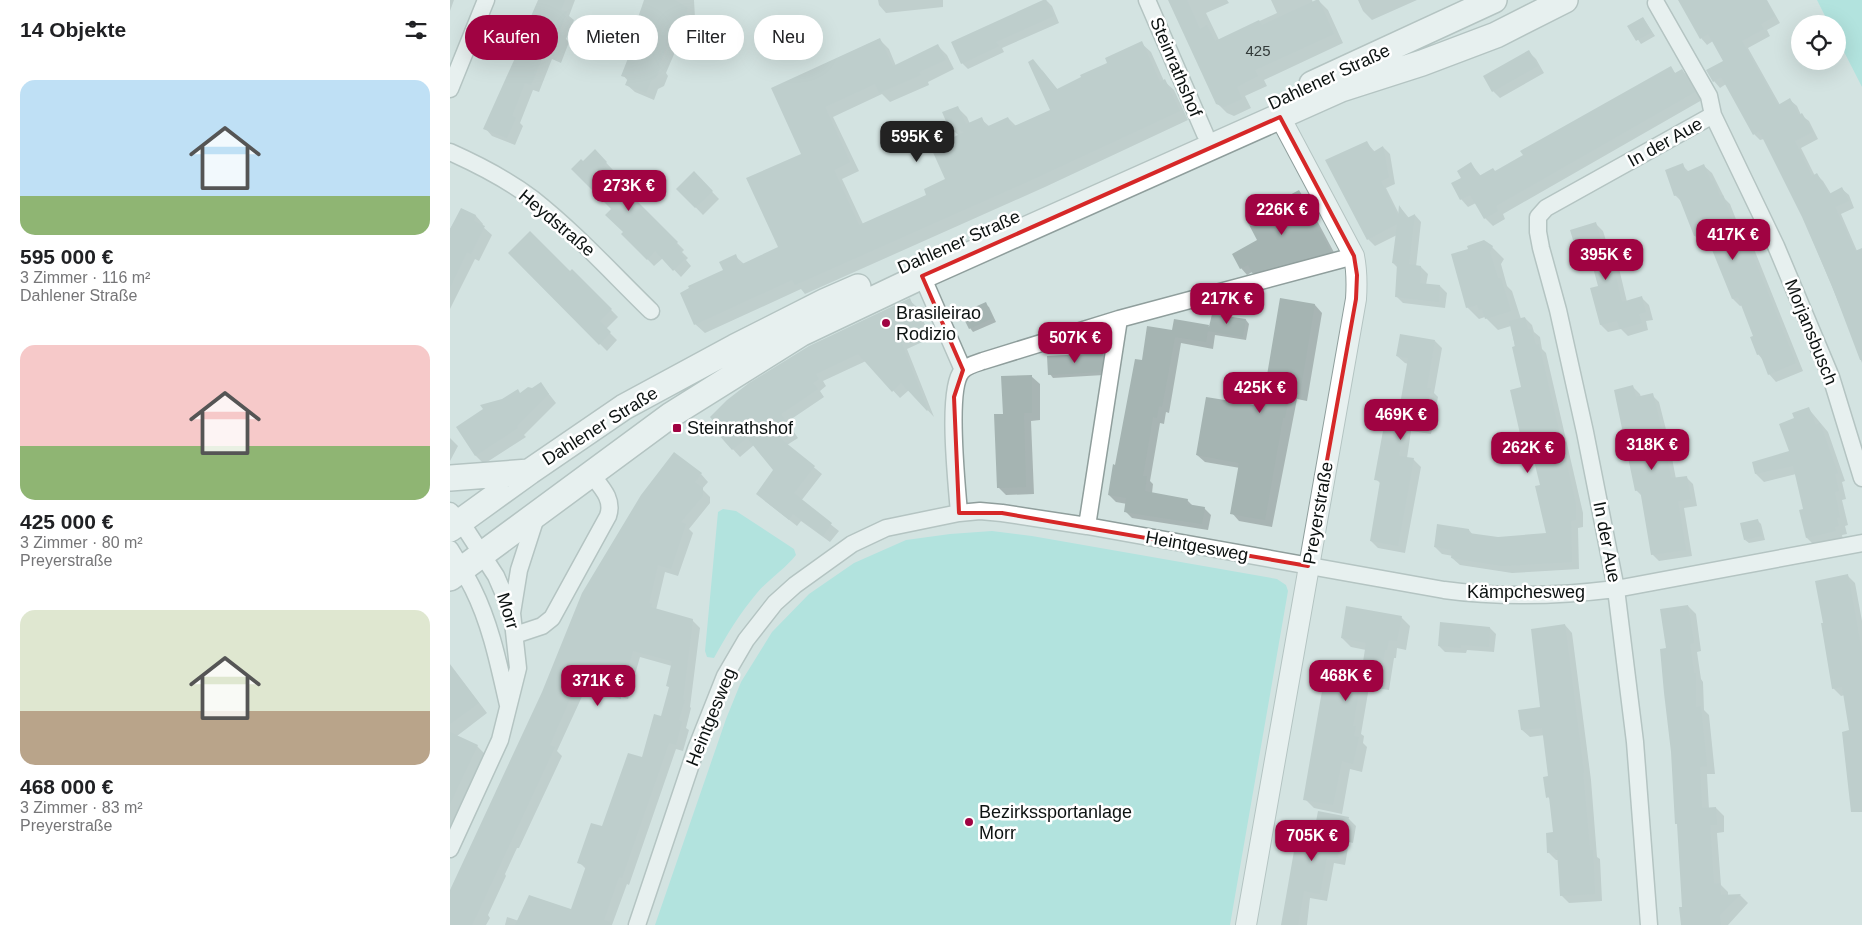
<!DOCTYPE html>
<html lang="de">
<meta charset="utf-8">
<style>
body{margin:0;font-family:Helvetica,sans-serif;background:#f6f6f6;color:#202124;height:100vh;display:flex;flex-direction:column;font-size:19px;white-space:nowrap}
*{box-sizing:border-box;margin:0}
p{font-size:16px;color:#757577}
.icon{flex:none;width:28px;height:28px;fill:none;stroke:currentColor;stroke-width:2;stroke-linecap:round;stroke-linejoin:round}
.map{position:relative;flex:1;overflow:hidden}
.panel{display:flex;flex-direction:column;background:#fff;width:450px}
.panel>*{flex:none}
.hud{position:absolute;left:15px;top:15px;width:475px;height:45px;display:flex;gap:10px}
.fabs{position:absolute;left:1341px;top:15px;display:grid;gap:10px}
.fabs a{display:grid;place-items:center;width:55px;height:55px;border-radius:50%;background:#fff;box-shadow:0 5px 20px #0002;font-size:25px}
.price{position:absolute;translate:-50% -42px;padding:0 11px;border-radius:10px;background:#a00342;color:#fff;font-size:16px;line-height:32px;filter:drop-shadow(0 1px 2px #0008)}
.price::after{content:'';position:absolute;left:50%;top:30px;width:15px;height:11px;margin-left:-8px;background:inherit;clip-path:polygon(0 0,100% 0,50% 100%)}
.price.current{background:#222;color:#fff}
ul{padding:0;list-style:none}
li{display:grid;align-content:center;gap:10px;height:265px;padding:0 20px}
li span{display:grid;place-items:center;height:155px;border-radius:15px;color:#555}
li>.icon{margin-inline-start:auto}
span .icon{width:90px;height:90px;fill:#fffc;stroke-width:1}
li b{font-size:21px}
h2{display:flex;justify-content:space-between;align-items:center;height:60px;padding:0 20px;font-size:21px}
.tag{padding:0 18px;border-radius:22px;background:#fff;box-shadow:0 5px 20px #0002;font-size:18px;line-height:45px}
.tag.current{background:#a00342;color:#fff}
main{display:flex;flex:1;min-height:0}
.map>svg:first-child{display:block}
</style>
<main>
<section class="panel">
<h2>14 Objekte<svg class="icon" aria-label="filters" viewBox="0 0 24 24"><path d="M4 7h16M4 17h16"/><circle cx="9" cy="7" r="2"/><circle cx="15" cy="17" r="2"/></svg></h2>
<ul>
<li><span style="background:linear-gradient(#bfe0f5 75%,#8fb573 0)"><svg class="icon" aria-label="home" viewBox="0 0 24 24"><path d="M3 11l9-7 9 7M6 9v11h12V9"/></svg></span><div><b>595 000 €</b><p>3 Zimmer · 116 m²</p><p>Dahlener Straße</p></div></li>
<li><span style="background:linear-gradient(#f6c9c9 65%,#8fb573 0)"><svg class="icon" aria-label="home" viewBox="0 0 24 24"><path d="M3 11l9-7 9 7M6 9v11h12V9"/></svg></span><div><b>425 000 €</b><p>3 Zimmer · 80 m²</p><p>Preyerstraße</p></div></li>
<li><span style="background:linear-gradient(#dfe7d0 65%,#b9a48a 0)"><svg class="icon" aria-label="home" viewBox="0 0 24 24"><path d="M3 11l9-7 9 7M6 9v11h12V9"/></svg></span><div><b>468 000 €</b><p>3 Zimmer · 83 m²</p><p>Preyerstraße</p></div></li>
</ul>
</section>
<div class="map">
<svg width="1412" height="925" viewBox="0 0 1412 925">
<rect width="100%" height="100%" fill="#d3e3e1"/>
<path fill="#8ae2da" d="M1367,0H1412V87L1388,40V24H1379Z
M273,509L286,511L344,549L346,555C335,569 319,579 307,593C290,613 276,636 264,658L257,657L255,651L268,512Z
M542,531L582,536L827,579L836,585L838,591L780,925H205L276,719L291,682L322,632L359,594L404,563L456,540L500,534Z"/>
<path fill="#0003" d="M0,0H4L0,11Z
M90,0H125L119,16L124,20L116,39L119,42L111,63L102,59L89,92L83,90L70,123L73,126L65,145L42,136L35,128L66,59L63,56L73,39Z
M198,0H244L245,18L236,39L241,44L225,52L216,73L218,76L214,86L208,89L204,100L185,92L177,85L178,81L173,75L185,44L181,41Z
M428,0H493V7L436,13L429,5Z
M596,0L602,6L609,23L552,48L554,52L518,69L512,63Z
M719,0H777L779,3L756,13L769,40L827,13L821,0H862L863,3L868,0L878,10L893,43L814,80L817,86L795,96L801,108L784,116L777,113L767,103Z
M908,0H967L922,20L913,11Z
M1230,0H1317L1330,23L1317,30L1320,36L1298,48L1330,105L1340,100L1347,106L1351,115L1359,121L1368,139L1351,148L1365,176L1367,175L1373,181L1381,194L1392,189L1399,195L1404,208L1391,214L1407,251L1412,249V363L1400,330L1353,217L1314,139L1310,140L1304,134L1276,84L1270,88L1264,81L1274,62L1263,41L1257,45L1251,38Z
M1193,18L1205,36L1191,44L1179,26Z
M429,39L439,49L446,66L488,46L497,55L504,69L478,82L479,85L440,102L432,94L383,117L409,171L392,179L413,224L478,195L497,180L509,136L499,126L507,107L517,117L520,124L531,119L540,127L558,118L566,126L602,110L592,70L608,90L659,64L691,43L701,52L714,81L724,90L738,120L595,187L355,294L351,289L255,333L245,324L275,271L285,256L294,264L330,248L353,154L323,88Z
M1079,52L1086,59L1094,73L1050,98L1043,91Z
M1220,68L1226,74L1232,70L1239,78L1252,100L1053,214L1055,219L1043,226L1035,218L1026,203L1018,207L1011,199L1012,178L1021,164L1031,176L1046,172Z
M917,143L925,152L933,147L940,154L945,184L936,188L949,214L950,207L959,218L965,215L971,222L966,267H971L978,274L976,285L990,286L997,293L995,308L953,303L946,296L948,268L943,263L947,235L925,246L918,239Z
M145,151L163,170L160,173L172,185L171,186L234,250L232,252L238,258L236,260L241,266L231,277L213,258L204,266L173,234L175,232L162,209L133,163Z
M1232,165L1239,172L1254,166L1262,173L1275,199L1280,204L1291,232H1292L1300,239L1353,371L1326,382L1319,374L1313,360L1308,354L1305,336L1293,305L1290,306L1283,299L1263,249L1259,250L1245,236L1232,202L1225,195Z
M244,173L269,199L253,215L228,189Z
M849,191L855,198L887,258L810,279L802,272L797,275L791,268L809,241Z
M12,209L26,216L33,224L32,226L42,235L29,261L25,259L0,309V229Z
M1146,224L1153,231L1160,253L1167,260L1177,302L1192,298L1199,305L1203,320L1196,321L1198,330L1178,336L1171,329L1158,332L1151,325L1141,289L1150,287L1143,265L1137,267L1130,260Z
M1042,247L1054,259L1051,264L1057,286L1062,291L1071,319L1075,318L1082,325L1084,332L1090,337L1092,349L1096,353L1133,513V527L1128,528L1129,569L1062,573L1010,565L1002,558L1003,556L992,554L985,547L1019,530L1023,535L1047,538L1097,534L1091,486L1083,453L1075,446L1073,388L1061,326L1048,330L1035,317L1029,319L1017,307L1002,255Z
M60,253L120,273L122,270L168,317L156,329L167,340L157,351Z
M459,300L467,307L481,338L457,349L484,417L459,390L450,398L416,361L373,381L376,386L370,391L374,397L337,422L348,438L337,445L372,474L351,501L389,531L380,542L351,521L347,526L315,501L325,470L304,445L290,457L262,426Z
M831,300L865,305L872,313L857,401L847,399L822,527L789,521L782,513L790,468L755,462L747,455L807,406L816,388Z
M535,304L539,307L546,322L523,332L520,328Z
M725,320L760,327L796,320L799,324L796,340L765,335L763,349L731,343L719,413L716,412L714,424L710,423L700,481L703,484L702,493L737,500L743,506L754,508L761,515L758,530L682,518L675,511L677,504L666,502L659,495L693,361L723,332Z
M985,341L992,348L984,393L988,397L981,434L961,431L957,458L964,460L971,467L955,553L928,548L921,541L931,484L926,479L948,423L958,364L955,363L947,356Z
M653,355L657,358L654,375L603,378L600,374Z
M581,376L590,384V420L581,421L584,494L556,495L548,487L554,415Z
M91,384L106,403L74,435L76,437L34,464L26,456L8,427L34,410L83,390Z
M1183,387L1190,394L1191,397L1202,395L1209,402L1222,453H1221L1226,479L1236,477L1243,484L1247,506L1234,508L1242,556L1209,561L1202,554L1193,497L1186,490Z
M1358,408L1378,432L1395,481L1392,482L1396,499L1392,500L1398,525L1395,526L1397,534L1392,535L1393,539L1365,546L1357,538L1354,510L1346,474L1314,482L1306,474L1304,463L1341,452L1346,418Z
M0,438L8,446L0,461Z
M251,474L258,482L252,489L260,497V503L239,529L243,533L228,576L215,572L206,610L242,620L250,628L240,707L241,708L236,728L239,730L233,751L226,749L179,885L177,884L162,925H153L136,869L129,862L153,828L193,759L212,718L220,688L217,685L222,666L190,657L178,699L171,697V699L135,690L107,751L112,756L69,848H67L55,874L56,876L38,915L40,918L36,925H0V893L93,693L133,593Z
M1307,520L1311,524L1315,540L1299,543L1295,540Z
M1398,576L1405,583L1412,621V812L1395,695L1391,696L1383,688Z
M1238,606L1246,614L1251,651L1247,652L1251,679L1253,682L1254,710L1259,715L1265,774H1257L1259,809L1266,808L1274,816V832L1267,833L1271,885L1278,892V896L1290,895L1298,903L1278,925H1232L1233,908L1217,649Z
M951,617L960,626L956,650L947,648L946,658H944L939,690L919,687L911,734L914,736L913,743L917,747L912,772L900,769L892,814L864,808L855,799L912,675L916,650L901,647L892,638Z
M1115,625L1122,633L1141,780L1147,857L1150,859L1152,901L1119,903L1111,895L1109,860H1106L1098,852L1104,833L1101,800L1098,797L1100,777L1095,735L1080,737L1072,730L1070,711L1091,708Z
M1040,628L1046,634L1044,652L1017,650L1016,653L995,652L989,646Z
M0,664L37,713L7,736L27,746L37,756L0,836Z
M869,813L899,819L906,826L903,843L899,842L895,865L884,863L877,901L860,898L857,925H833L864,839Z
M57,917L69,921L99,925H55Z"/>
<path fill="#a5b4b2" d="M88,0H115L111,10L117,12L109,32L112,33L103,56L95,52L81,85L75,83L62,116L66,118L57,138L33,129L65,58L61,57L70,36L72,37Z
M194,0H225L238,8L225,40L218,44L209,65L210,68L206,78L201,81L196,93L175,85L178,78L171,76L184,43L180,41Z
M593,0H596L604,16L546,42L549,46L511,64L501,42Z
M718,0H737L750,29L757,25L765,41L809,20L812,25L866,0H869L884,34L805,70L808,76L787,87L792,99L774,107L766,104Z
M1228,0H1316L1325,16L1311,24L1314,29L1292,41L1328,105L1340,98L1349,115L1352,113L1363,132L1345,141L1362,176L1367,173L1379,194L1392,187L1399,201L1385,207L1405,251L1412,248V360H1410L1382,286L1352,217L1309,131L1303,135L1271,77L1263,82L1256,70L1273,61L1258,34L1250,39Z
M1193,17L1202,32L1186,41L1177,26Z
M430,38L443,66L488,44L496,60L469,72L471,75L429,93L425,84L375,107L400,162L384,170L409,225L476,195L474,189L495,179L481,148L514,132L498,126L492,112L508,106L516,124L532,117L536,127L558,117L562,127L600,110L578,62L583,59L607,89L631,77L630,75L657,63L655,58L692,41L710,82L715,79L730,111L586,178L345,285L342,280L244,325L230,293L239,288L238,286L273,270L269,262L286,254L290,265L328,247L296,178L351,154L321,88Z
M1079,50L1088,66L1042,92L1033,76Z
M1221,66L1225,73L1232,69L1245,92L1046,206L1048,211L1034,219L1020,195L1010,200L1001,183L1011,178L1007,171L1021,162L1029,176L1043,168L1045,171L1073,155L1070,151Z
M917,141L923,152L933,146L939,177L931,181L948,216L949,205L957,218L965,214L959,264L971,266L970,283L990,285L989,302L945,297L947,264L942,263L947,224L917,240L875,160Z
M145,149L157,162L154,165L166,178L165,179L228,242L226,244L231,250L230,252L235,259L223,271L205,251L197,260L171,234L173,232L155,215L161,209L121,169L131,159L133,161Z
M1233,163L1236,172L1254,164L1261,181L1264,180L1270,196L1273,195L1287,232L1293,230L1346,363L1318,375L1310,354L1307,355L1300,337L1303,336L1288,297L1282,299L1258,240L1251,243L1248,235L1244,236L1228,195L1224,196L1215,170Z
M244,171L263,191L245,208L226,189Z
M849,190L881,252L802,273L798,265L790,269L782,254L807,240L796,219Z
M11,208L26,215L24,221L35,226L21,254L17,252L0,288V229Z
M1146,222L1155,253L1160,252L1172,302L1192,296L1196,312L1189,314L1192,323L1170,329L1167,321L1150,325L1140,288L1148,286L1140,257L1129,260L1120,230Z
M80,231L120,271L122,269L162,309L150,321L161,332L149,345L58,253Z
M1034,240L1043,246L1040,252L1048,278H1051L1061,311L1035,319L1032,309L1029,310L1027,305L1016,308L1001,254L1018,249L1017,246Z
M460,298L474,331L451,341L478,410L477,411L451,383L442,392L408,354L366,374L369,379L363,383L368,389L331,414L341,430L330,438L365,466L344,493L382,523L373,536L343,514L339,520L306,494L323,470L297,438L282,450L260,425L264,422L260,417L277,400L299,383L359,346Z
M830,298L865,304L850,394L840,393L835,418H833L815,520L780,514L789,463L746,455L756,397L806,405L809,386L815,387Z
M536,302L543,318L519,329L511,313Z
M762,314L796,319L793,337L758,331Z
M1075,317L1078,329H1082L1086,345L1089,344L1126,504V520L1121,521L1122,562L1053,566L1001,558L1002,550L984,547L987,524L1019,529V533L1048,537L1096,533L1085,486L1090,485L1080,445L1073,447L1060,390L1071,387L1062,347L1065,346L1059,321Z
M724,319L759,325L756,342L725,337L712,407L709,406L707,418L703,417L693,476H697L695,491L738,499L737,504L755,507L752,524L674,512L676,498L658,495L663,464L665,465L685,359L692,360L697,326L722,330Z
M950,334L985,340L977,388H981L974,428L954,424L949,456L964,458L948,546L920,541L930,481L924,480L935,420L947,422L958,358L946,356Z
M654,353L651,372L598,375L597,356Z
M582,375V413H574L576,487L547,488L544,414H553L551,376Z
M91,382L99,394L67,426L68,428L25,456L6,427L33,409L30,405L52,399L68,389L70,393L78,387L82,388Z
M1183,385L1186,397L1203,393L1216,446H1215L1221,478L1237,476L1241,499L1228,501L1236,550L1201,555L1190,490L1185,491L1164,390Z
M1359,407L1366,425L1370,423L1388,473L1385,474L1389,491L1385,492L1390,517L1387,518L1389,526L1385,527L1386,531L1356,538L1349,510L1353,509L1343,466L1305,474L1302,462L1339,451L1329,424L1344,418L1342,413Z
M224,452L252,473L245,482L253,488V496L231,522L236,524L221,569L208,565L199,603L202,604L201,607L243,619L233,700H235L229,720L232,722L226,745L219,743L172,878L169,877L154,920L160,922V925H65L79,895L121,909L136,866L127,863L141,823L152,826L178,753L192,757L204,714L211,716L219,687L216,686L222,661L183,651L171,692L164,690V692L127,683L100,745L105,747L24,921L22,925H0V890L92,692L132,593L191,495Z
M1308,519L1312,536L1294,540L1290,523Z
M1398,574L1412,652V812H1401L1392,732L1399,730L1392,687L1382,689L1371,623H1373L1365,581Z
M1238,605L1244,643L1240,644L1244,673H1246V707L1251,706L1257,766L1250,767L1252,808L1266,807L1267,825H1260L1264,884L1270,883L1271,895L1291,894L1270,915L1271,925H1231L1229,907H1232L1227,824H1225L1221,752L1214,693L1210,649L1216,648L1210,609Z
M896,606L952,616L947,641L939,640L937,650H935L930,682L911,679L903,726H906L904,736L909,737L903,764L892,761L883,805L853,800L876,668L911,674L916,643L891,638Z
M990,622L1040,627L1039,647L1011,645V648L988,646Z
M1115,624L1134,773H1133L1140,850H1143L1145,894L1110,896L1107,852L1097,853L1096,833L1103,832L1099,797L1096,798L1093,777L1098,776L1092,728L1071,730L1068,710L1090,707L1081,629Z
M0,665L29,703L0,724Z
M0,732L28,745L0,804Z
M868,811L899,817L896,836H892L888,858L877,857L870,894L854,891L848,925H831L847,834L863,837Z"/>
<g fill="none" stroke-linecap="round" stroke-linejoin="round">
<defs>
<path id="minor" d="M697,0L755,134
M1206,3L1259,96L1263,115L1326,246L1381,377L1412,478
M0,89L36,0
M0,152C29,165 58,180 83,199C126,233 162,273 201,311
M472,276L513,370
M0,511L11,522L46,576L62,613L68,668L50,740L0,849
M509,513C507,486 496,389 512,371C516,366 527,363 533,361L669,319L904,256
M637,526L669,319
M0,549C8,562 16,575 23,589C41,625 49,666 58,705
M62,613L69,570L87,514
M65,635L92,626L102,618L158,516C164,499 151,487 141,474
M187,925L246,749L275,676L296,640L325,603L345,585L402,544L436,528L509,513L530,511L552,513L637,526L994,590C1052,598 1108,596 1166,589L1412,543
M1199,925L1185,742L1166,589L1135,432L1108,310L1091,248L1088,232V217L1096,208L1263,115"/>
<path id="tertiary" d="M796,925L906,299C907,284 907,271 904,256L830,117"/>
<path id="primary" d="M862,84L1044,0
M0,478L79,472
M0,529L79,472L174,407L285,347L376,301L408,287
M0,578L221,415L352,333L472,276L891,89L972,63L1046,35L1115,0"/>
</defs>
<use href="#minor" stroke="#8f9e9c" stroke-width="19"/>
<use href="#tertiary" stroke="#8f9e9c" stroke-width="22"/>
<use href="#primary" stroke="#8f9e9c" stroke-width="28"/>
<use href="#minor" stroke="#fff" stroke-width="16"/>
<use href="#tertiary" stroke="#fff" stroke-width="20"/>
<use href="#primary" stroke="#fff" stroke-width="25"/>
</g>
<path d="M0 0H1412V925H0ZM830,117L904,256L907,275L906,299L858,566L552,513H509L504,397L513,370L472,276Z" fill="#d3e3e1" fill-opacity=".55" fill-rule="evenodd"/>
<path fill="none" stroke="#d62828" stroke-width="4" stroke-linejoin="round" d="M830,117L904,256L907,275L906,299L858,566L552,513H509L504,397L513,370L472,276Z"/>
<g fill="#a00342" stroke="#fff" stroke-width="2">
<circle cx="436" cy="323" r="5"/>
<rect x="222" y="423" width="10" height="10" rx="2.5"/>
<circle cx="519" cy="822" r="5"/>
</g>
<g text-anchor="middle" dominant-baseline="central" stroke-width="5" stroke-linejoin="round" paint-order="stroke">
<g font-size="15" fill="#323a39">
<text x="808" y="50">425</text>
</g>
<g font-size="18" fill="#0c1211" stroke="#fff">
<text transform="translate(726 67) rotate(67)">Steinrathshof</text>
<text transform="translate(879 77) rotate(-25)">Dahlener Straße</text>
<text transform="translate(1215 142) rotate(-29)">In der Aue</text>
<text transform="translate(107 223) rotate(40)">Heydstraße</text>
<text transform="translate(509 242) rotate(-24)">Dahlener Straße</text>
<text transform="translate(1361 332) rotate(68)">Morjansbusch</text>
<text transform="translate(150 426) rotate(-32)">Dahlener Straße</text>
<text transform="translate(868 513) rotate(-80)">Preyerstraße</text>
<text transform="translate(1157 542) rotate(79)">In der Aue</text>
<text transform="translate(747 546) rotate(10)">Heintgesweg</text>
<text x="1076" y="592">Kämpchesweg</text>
<text transform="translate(58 611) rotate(73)">Morr</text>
<text transform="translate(261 717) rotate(-68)">Heintgesweg</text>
</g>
<g font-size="18" fill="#0c1211" stroke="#fff" text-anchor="start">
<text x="446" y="313">Brasileirao<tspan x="446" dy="21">Rodizio</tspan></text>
<text x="237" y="428">Steinrathshof</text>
<text x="529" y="812">Bezirkssportanlage<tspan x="529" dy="21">Morr</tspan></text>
</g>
</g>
</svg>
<div class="fabs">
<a><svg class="icon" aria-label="locate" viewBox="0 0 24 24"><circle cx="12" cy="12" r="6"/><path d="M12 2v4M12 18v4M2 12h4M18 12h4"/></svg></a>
</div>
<b class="price current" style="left:467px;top:163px">595K €</b>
<b class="price" style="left:179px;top:212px">273K €</b>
<b class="price" style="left:832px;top:236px">226K €</b>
<b class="price" style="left:1283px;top:261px">417K €</b>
<b class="price" style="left:1156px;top:281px">395K €</b>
<b class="price" style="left:777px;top:325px">217K €</b>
<b class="price" style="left:625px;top:364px">507K €</b>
<b class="price" style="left:810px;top:414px">425K €</b>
<b class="price" style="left:951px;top:441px">469K €</b>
<b class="price" style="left:1202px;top:471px">318K €</b>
<b class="price" style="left:1078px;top:474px">262K €</b>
<b class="price" style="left:896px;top:702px">468K €</b>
<b class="price" style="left:148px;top:707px">371K €</b>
<b class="price" style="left:862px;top:862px">705K €</b>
<div class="hud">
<a class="tag current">Kaufen</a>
<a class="tag">Mieten</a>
<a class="tag">Filter</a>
<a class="tag">Neu</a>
</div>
</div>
</main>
